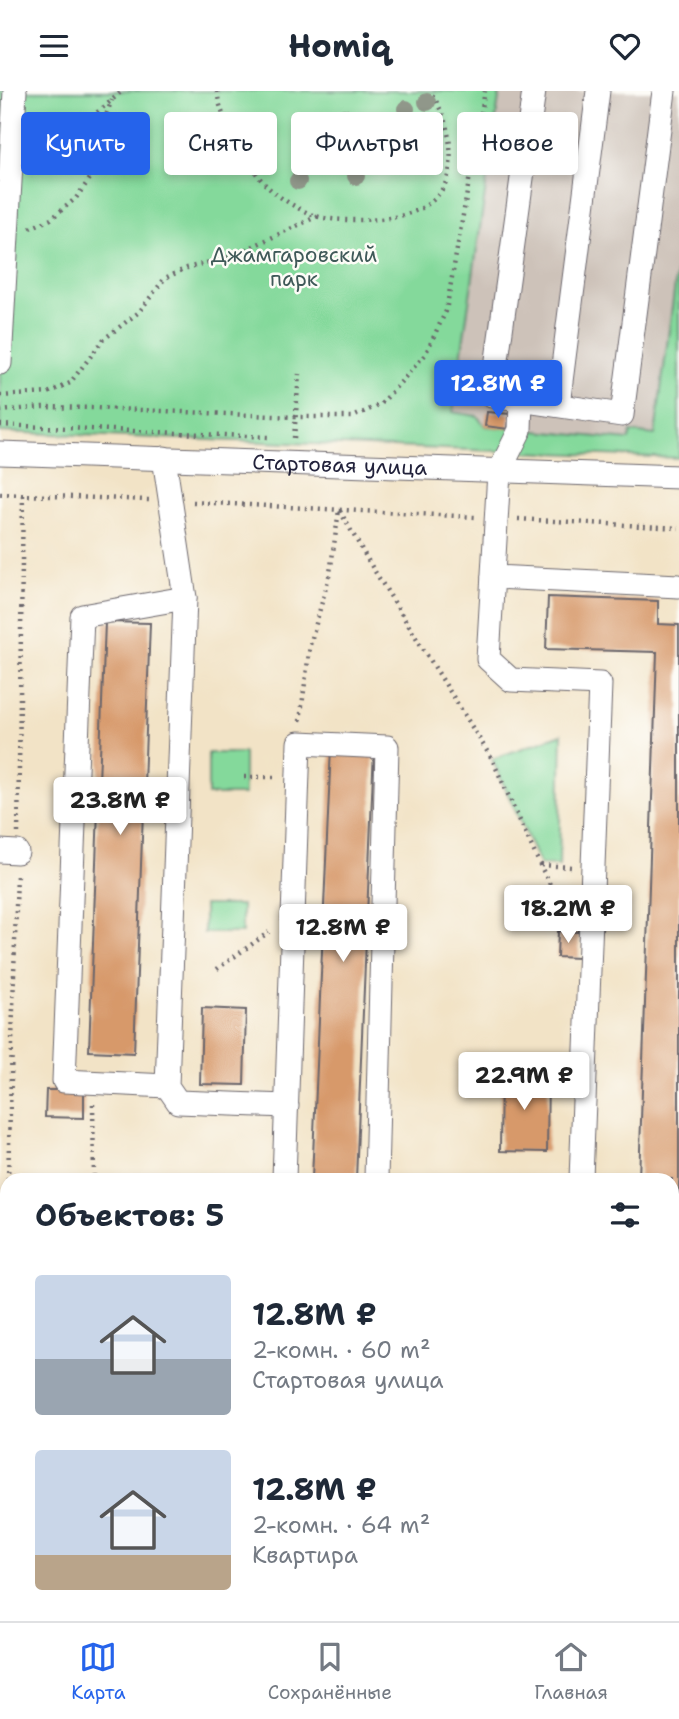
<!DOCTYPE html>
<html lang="ru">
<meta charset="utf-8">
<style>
body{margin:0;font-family:"Shantell Sans",sans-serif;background:#f6f6f7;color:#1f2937;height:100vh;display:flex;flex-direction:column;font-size:26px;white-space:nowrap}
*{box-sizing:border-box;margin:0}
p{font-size:23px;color:#747a83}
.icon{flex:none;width:38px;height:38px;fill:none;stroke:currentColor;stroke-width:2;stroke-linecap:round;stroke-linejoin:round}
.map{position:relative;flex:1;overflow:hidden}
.side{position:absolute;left:0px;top:1082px;width:679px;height:450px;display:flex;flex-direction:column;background:#fff;border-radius:21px 21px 0 0;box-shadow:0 4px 10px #0003}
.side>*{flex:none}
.banner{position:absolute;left:21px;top:21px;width:637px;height:63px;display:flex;gap:14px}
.price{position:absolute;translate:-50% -60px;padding:0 16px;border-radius:7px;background:#fff;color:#222;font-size:23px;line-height:46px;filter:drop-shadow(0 2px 4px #0008)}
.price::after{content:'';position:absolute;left:50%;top:42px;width:21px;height:16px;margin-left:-10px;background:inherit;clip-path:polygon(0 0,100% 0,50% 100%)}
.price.current{background:#2563eb;color:#fff}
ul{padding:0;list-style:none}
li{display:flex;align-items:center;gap:21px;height:175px;padding:0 35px}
li span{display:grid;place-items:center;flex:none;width:196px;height:140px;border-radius:7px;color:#555}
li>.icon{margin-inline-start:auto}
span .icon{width:84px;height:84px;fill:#fffc;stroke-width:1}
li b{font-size:30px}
h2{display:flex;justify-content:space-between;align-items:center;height:84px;padding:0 35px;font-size:30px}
.chip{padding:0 24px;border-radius:7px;background:#fff;box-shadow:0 4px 10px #0003;font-size:24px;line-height:63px}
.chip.current{background:#2563eb;color:#fff}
header{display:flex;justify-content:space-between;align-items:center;height:91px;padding:0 35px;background:#fff;font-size:32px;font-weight:700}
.menu{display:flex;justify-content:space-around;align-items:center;height:98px;border-top:2px solid #e0e1e3;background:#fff;font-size:19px;color:#747a83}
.menu a{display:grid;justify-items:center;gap:4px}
.menu .current{color:#2563eb}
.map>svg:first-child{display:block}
</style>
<header><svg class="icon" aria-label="menu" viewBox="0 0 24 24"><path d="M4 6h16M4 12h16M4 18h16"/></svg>Homiq<svg class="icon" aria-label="heart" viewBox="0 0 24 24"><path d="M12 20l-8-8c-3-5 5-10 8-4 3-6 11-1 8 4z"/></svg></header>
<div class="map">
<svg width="679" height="1530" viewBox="0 0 679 1530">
<rect width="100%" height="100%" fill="#fdfcf7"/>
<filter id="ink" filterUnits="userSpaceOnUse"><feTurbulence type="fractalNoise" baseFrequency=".0143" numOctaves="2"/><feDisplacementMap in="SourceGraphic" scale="14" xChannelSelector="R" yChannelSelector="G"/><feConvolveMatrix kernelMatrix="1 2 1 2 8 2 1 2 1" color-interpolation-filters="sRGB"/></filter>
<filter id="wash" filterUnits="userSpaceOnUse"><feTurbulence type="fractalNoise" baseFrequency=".00686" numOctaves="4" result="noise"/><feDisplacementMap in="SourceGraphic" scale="28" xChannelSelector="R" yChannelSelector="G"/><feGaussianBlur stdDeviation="1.57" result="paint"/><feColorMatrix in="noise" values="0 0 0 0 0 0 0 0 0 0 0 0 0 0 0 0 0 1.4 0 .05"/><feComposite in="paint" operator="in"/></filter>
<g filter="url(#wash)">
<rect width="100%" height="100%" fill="#f2e3c6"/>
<path fill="#efd6bc" d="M0,1382L7,1383V1524H672V1420L679,1421V1530H0Z"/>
<path fill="#cdc2b9" d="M500,0H679V164L656,344L631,341L629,350L485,335L477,325L453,321Z"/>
<path fill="#84d99b" stroke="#537e6b" stroke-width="2" d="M0,0H500L453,321L477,325L485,335L629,349L631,341L655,344L679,164V367L0,341Z
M562,643L559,775L540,774L492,668Z
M208,662H244V704H208Z
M204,814H242V842H204Z"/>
<g id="blocks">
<path fill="#d7996b" d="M487,321L510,323L508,338L485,335Z
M548,506L658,510V533L679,534V1140H672V1088H639L657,561L546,558Z
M105,531L150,532L134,962L89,960Z
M331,656L374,657L356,1088H312Z
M558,840L579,841V867L557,866Z
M202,917L246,919L244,994L200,993Z
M501,982L548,983L547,1061L500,1060Z
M46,999H84V1027L45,1026Z
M55,1524H213V1530H55Z
M253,1524H350L360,1525V1530H253Z
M462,1524H618V1530H462Z"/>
</g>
</g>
<g filter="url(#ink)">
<use href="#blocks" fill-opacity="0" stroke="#6b666c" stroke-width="2"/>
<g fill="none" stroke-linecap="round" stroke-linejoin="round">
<defs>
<g id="minor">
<path d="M534,0L492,305L622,324L664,0"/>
<path d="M0,272L15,0"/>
<path d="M521,309L520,339L499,381L488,568L511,589L600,593L581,1088"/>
<path d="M558,314L598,0"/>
<path id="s1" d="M0,362L679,386"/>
<path d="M164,367L185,507L167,995L178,1011L287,1015"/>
<path d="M493,486L679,495"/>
<path d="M0,760L17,761"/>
<path d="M167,995L64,990L82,525L185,507"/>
<path d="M284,1088L299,652L387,656L376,1088"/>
<path d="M672,1233H679"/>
<path d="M0,1337L7,1338"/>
<path d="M672,1363H679"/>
<path d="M440,1530V1524"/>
<path d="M649,1530L650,1524"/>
</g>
</defs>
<use href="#minor" stroke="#6b666c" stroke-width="25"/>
<path stroke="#6b666c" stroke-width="4.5" stroke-dasharray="2 5" stroke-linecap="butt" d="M217,0C220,23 232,44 244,63C251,73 257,86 266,94C275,104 293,115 306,121C321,129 341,129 358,129C410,129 456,115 450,55C448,35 441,16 430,0
M32,43C75,41 91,28 122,0
M30,137L51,128L76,107L94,82L99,42L112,9
M0,305L48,302L70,292L104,248L139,221L165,187L187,177L232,165L318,125
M0,320L43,316L95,317L295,326H353L381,313L425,264L446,220L485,0
M0,334L268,346
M294,347L299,283
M0,403L149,409
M193,411L475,426
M340,420L369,471L492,668L540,774L563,819
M518,428L679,437
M300,630L310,554L330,482L339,419
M244,686H278
M18,742L23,403
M541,774L571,776
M217,878L269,841
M93,1013L94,1088
M8,1088L17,782
M0,1364H7
M672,1398H679"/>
<use href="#minor" stroke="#fff" stroke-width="23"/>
</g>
<g fill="#90978a">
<circle cx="427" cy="11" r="9"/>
<circle cx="406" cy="18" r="9"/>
<circle cx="344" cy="26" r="9"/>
<circle cx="356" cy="85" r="9"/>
<circle cx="298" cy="90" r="9"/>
</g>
</g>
<g text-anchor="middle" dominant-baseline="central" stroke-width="5" stroke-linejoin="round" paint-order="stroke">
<g font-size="21" fill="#3f5958" stroke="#fdfcf7">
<text x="294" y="164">Джамгаровский<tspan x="294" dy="24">парк</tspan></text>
</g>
<g font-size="21" fill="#22223b" stroke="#fdfcf7">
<text stroke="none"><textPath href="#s1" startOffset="340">Стартовая улица</textPath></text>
</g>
</g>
</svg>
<b class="price current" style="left:498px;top:329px">12.8M ₽</b>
<b class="price" style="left:120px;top:746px">23.8M ₽</b>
<b class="price" style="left:568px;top:854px">18.2M ₽</b>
<b class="price" style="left:343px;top:873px">12.8M ₽</b>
<b class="price" style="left:524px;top:1021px">22.9M ₽</b>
<div class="banner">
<a class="chip current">Купить</a>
<a class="chip">Снять</a>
<a class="chip">Фильтры</a>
<a class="chip">Новое</a>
</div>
<section class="side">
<h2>Объектов: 5<svg class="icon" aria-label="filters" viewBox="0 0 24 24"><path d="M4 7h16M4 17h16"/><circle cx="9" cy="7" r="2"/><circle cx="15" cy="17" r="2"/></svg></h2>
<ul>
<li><span style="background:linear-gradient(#c9d6e8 60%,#9aa5b1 0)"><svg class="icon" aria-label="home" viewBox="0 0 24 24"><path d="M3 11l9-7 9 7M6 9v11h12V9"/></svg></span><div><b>12.8M ₽</b><p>2-комн. · 60 m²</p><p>Стартовая улица</p></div></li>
<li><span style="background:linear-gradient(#c9d6e8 75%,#b9a48a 0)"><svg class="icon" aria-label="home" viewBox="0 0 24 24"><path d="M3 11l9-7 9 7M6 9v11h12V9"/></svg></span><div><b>12.8M ₽</b><p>2-комн. · 64 m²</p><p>Квартира</p></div></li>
</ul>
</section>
</div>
<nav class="menu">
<a class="current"><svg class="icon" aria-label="map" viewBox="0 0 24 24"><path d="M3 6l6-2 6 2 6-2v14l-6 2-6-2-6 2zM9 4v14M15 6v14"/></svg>Карта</a>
<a><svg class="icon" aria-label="saved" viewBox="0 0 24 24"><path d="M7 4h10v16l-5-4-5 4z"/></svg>Сохранённые</a>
<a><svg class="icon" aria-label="home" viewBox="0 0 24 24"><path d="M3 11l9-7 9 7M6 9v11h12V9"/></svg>Главная</a>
</nav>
